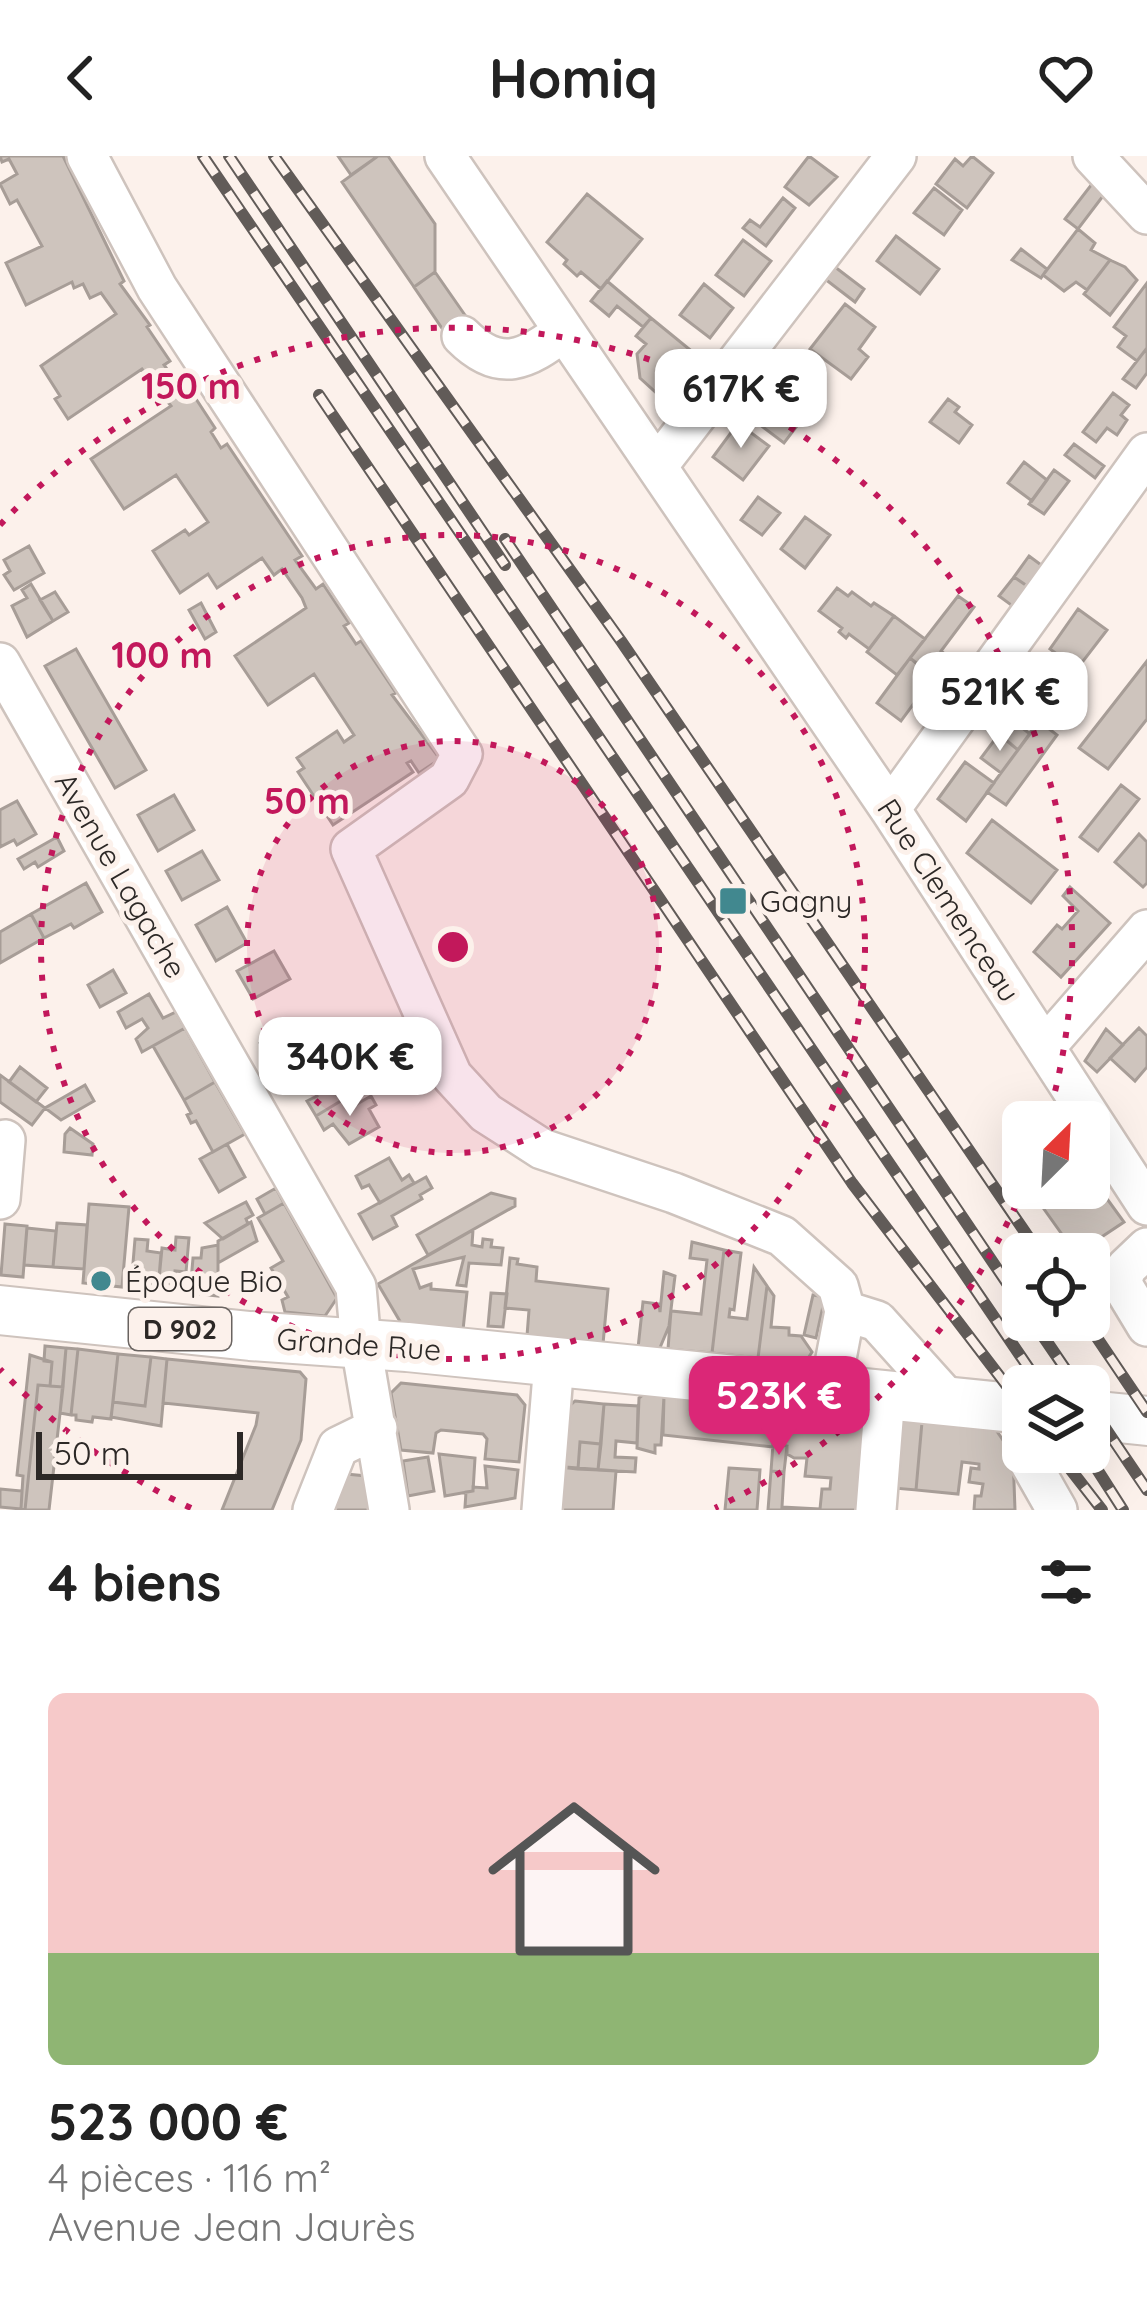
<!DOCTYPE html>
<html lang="fr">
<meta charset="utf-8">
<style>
body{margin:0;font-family:Quicksand,sans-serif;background:#f6f6f6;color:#222;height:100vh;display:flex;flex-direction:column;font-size:45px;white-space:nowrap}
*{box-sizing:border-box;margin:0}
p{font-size:39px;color:#767676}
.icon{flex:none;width:66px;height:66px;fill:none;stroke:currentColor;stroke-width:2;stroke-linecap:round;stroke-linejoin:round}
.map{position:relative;height:1354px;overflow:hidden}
.sheet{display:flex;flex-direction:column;background:#fff;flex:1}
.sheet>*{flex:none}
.needle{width:78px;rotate:24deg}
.controls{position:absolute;left:1002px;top:945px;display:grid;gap:24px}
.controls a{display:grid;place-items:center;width:108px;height:108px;border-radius:18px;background:#fff;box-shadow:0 12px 48px #0002;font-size:60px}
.scale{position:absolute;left:36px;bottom:30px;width:207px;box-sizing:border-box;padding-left:12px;border:6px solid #2c2826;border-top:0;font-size:33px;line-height:42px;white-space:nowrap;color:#2c2826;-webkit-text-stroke:9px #fcf1eb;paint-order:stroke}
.price{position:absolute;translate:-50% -102px;padding:0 27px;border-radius:24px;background:#fff;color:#222;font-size:39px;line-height:78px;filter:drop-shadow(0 3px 6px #0008)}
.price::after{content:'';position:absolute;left:50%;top:72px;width:36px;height:27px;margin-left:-18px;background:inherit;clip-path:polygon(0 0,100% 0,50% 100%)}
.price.active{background:#db2777;color:#fff}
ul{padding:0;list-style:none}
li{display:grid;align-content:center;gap:24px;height:636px;padding:0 48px}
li+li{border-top:3px solid #e0e0e0}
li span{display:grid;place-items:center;height:372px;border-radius:18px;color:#555}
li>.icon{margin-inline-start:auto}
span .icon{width:216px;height:216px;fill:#fffc;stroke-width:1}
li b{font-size:51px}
h2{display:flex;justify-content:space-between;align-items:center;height:144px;padding:0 48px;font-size:51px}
header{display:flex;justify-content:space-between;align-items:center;height:156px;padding:0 48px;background:#fff;font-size:54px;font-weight:700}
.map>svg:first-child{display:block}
</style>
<header><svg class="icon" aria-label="back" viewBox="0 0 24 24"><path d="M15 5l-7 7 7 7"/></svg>Homiq<svg class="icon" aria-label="heart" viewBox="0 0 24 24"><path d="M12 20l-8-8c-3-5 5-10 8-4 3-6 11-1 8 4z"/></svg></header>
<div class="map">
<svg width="1147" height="1354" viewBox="0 0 1147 1354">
<rect width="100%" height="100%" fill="#fcf1eb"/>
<path fill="#cec4bd" stroke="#a79d97" stroke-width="3" d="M0,0H63L124,125L120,128L150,169L147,171L170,205L164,209L177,227L183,223L215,272L211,276L221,292L227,288L302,400L295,404L316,433L323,428L349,467L344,470L356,488L361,485L396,537L392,539L440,603L419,617L411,605L407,607L413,616L333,669L298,616L304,612L297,602L337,575L344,586L354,579L314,518L268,549L235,500L306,452L302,442L282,413L274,419L262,402L217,432L208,418L180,437L153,395L185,374L189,379L208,366L176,319L124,353L91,303L171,250L142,213L68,263L55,243L60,240L41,210L116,158L101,137L90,142L83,128L74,132L72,126L26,149L6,107L42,90L17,44L10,48L0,28L17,18L9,3L2,6Z
M338,0H378L351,19Z
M378,0H388L435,68V116L414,131L342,26Z
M809,0L837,21L809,49L785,31Z
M972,0L993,17L967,52L936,28L955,3L963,10Z
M1095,24L1106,36L1078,73L1065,63Z
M934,32L962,54L944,79L914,57Z
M587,38L642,83L601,133L581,116L577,120L564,108L567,104L547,86Z
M783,42L795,52L766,90L743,72L750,64L760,71Z
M1078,73L1095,87L1091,94L1110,104L1087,134L1076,126L1064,135L1043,119Z
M896,80L939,113L920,138L877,105Z
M743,84L771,105L744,140L716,119Z
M1021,93L1047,113L1041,122L1012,104Z
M1110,104L1125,111L1137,124L1110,159L1084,138Z
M835,111L864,133L855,146L825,123Z
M435,116L474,172L452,187L414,131Z
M607,125L651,162L643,171L617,150L609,160L591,145Z
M1147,127V192L1137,205L1118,191L1126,180L1114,171Z
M704,128L733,152L710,182L680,159Z
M845,148L875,171L859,193L868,201L851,223L810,193Z
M651,162L694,197L689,204L692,206L662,242L640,222L637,198L646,188L636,180Z
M1147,192V217L1136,232L1123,223Z
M786,208L810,227L790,253L766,234Z
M809,228L819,236L800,260L790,253Z
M763,232L803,262L784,287L759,268L765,260L750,248Z
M1113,237L1129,249L1121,259L1127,264L1117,279L1107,272L1096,286L1083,276Z
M948,243L959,251L955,256L972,269L959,287L930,266Z
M738,267L769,290L743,324L713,301Z
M1074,288L1104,310L1095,322L1065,299Z
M1024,306L1047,324L1032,345L1008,327Z
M1054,314L1069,325L1044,358L1029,348Z
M758,341L780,357L762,379L741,364Z
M805,361L830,379L805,412L781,393Z
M29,390L44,417L14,434L4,419L10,415L4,404Z
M1029,400L1048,414L1033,434L1014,421Z
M1014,421L1033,434L1018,454L999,440Z
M31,428L53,465L27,481L12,450L27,442L22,434Z
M837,432L848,440L852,436L871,450L874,447L894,460L869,493L849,478L846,482L839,476L842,472L819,455Z
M55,436L68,456L53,465L40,444Z
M958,440L974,451L941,495L947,500L933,520L910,502Z
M201,447L216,476L205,483L189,454Z
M1078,453L1107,474L1077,513L1050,493Z
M894,460L925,483L897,519L867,496Z
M76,493L146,614L115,632L45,510Z
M910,502L923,513L918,520L934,532L926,543L920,539L901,565L877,547Z
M1147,505V563L1108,613L1079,592Z
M1067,506L1077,513L1046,556L1018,535L1039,507L1057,520Z
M1002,556L1030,578L1018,594L990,571Z
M1039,565L1057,579L1006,649L987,636Z
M999,578L1018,594L1001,617L981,602Z
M965,606L994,627L966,665L938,643Z
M1121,629L1139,643L1098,695L1080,681Z
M174,639L194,674L158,695L138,659Z
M17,645L36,678L17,689L14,684L0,691V654Z
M992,664L1057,714L1031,747L967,697Z
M1139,678L1147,686V727L1143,731L1115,706Z
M57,681L64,695L38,711L35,706L24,713L18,703Z
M202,695L219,724L182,744L166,715Z
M86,727L102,756L74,772L71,768L44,782L31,758Z
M1070,731L1110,767L1061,821L1034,796L1057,769L1062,773L1078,755L1063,740Z
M227,751L247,787L216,805L196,769Z
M31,758L44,782L0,807V776Z
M274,795L290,823L253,843L237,815Z
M113,814L126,837L100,851L88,829Z
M149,838L163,862L176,856L185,872L142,896L136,883L148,872L142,863L126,872L118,856Z
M185,872L215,926L184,944L153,890Z
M287,872L299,894L306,890L313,904L281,922L260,887Z
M1139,872L1147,880V911L1135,925L1110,902Z
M1106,873L1123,889L1097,916L1085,905Z
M337,899L347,917L354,913L359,922L339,933L344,943L316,960L307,945L317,940L308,916Z
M20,911L47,932L36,946L9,926Z
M0,919L45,952L32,969L0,946Z
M215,926L245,978L213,996L196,965L191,967L187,959L191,957L184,944Z
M85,929L94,945L61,964L45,952Z
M371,940L376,949L369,953L379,971L349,988L333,968L324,974L316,960L344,943L350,952Z
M70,972L93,988L92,999L64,996L65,978Z
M227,988L245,1021L219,1036L200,1003Z
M389,1002L402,1024L409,1019L414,1027L380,1047L369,1029L362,1032L356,1020Z
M1089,1018L1124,1066L1076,1098L1029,1032H1089Z
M426,1021L432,1032L420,1039L422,1043L392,1060L397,1070L373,1083L359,1058Z
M276,1032L284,1047L265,1058L257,1043Z
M491,1037L515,1043V1050L428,1099L417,1079Z
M246,1046L253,1059L246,1063L248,1068L223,1083L205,1067Z
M284,1047L337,1142L325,1160L285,1156L282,1144L288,1141L271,1112L283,1105L258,1062Z
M89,1048L129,1051L122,1131L83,1127Z
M251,1066L257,1085L218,1107V1085Z
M57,1067L87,1069L84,1113L53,1111Z
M5,1068L27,1070L23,1121L1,1119Z
M27,1072L56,1075L53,1111L24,1109Z
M473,1074L472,1089L482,1091L483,1083L492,1084L491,1091L503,1092L501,1109L469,1107L466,1130L457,1129L464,1101L413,1113L420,1132L431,1128V1133L467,1136L463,1174L401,1167L378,1128Z
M176,1081L189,1082L186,1116L175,1115L173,1136L158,1134L162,1092L175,1094Z
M135,1083L148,1084L147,1095L161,1097L158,1134L131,1131Z
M692,1086L724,1094L712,1197L668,1193L671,1155L701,1158L707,1104L690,1102Z
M218,1089V1140L190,1137L193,1102H201L202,1092Z
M724,1094L741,1097L734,1154L730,1153L729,1161L747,1163L754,1111L767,1130L758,1202L712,1197Z
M510,1102L518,1103L517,1108L537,1111L536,1125L608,1133L603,1188L527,1180L529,1154L505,1152Z
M664,1116L675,1120L669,1170L659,1194L638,1192L643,1146L659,1148L660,1156Z
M767,1130L774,1140L771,1171L789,1172V1179L801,1180L812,1196L805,1207L758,1202Z
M491,1137L507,1138L503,1171L488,1170Z
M813,1139L825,1141L816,1182L804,1179Z
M45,1190L66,1192L63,1231L50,1230L52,1206L44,1205Z
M66,1192L78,1193L71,1259L60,1257Z
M78,1193L118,1198L111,1263L93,1261L92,1266L76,1264V1259H71Z
M118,1198L151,1201L145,1250L113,1246Z
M30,1199L52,1206L50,1230L38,1229L25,1354L21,1353L23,1320L17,1319Z
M151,1201L167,1203L161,1270L111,1261L113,1246L145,1250Z
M167,1203L300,1216L306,1223L301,1284L272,1354H222L256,1269L258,1257L163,1247Z
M401,1227L517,1239L525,1249L519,1306L485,1303L487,1283L483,1278L441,1274L436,1277L433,1297L401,1294L391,1237Z
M38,1229L63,1231L49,1354H25Z
M645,1237L664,1240L661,1289H655V1297L637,1292L639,1242Z
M664,1240L776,1252L773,1291L663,1279Z
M575,1245L604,1248L601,1288L580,1286L578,1313L559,1311L565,1254Z
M604,1248L638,1250L637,1287L616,1285L615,1301L636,1302L635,1316L598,1314Z
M776,1252L869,1261L862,1354H768L771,1315L784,1316L782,1351L820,1353L822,1333H830L831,1322L805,1320L807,1302H794L787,1298V1290L773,1288Z
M898,1264L922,1266L916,1334L893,1332Z
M922,1266L996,1274L1013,1299L1015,1354H974L975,1340H981L983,1328L969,1326L971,1312L979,1313V1308L962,1306L958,1338L916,1334Z
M580,1286L601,1288L598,1314L578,1313Z
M773,1288L787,1290L784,1316L771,1315Z
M439,1298L475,1302L473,1335L445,1340Z
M428,1301L434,1335L408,1340L403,1305Z
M485,1310L518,1314L515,1342L465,1351L466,1336L473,1335V1331L487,1332Z
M565,1311L616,1315L613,1354H561Z
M729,1312L760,1314L757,1354H725Z
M346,1318L366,1320L371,1354H332Z
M0,1333L22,1335L21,1353L0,1351Z"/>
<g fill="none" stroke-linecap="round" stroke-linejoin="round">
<defs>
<path id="minor" d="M87,0L157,132L462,598L449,623L351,693L452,920L486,957L542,993L674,1037L782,1080L838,1130L845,1155L830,1234
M445,0L890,653L1147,1049
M1093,0L1147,58
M462,180C500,218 526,204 564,175
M658,309L896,0
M0,507L356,1131L361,1189L389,1354
M890,653L1147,297
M1045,891L1147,774
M0,1043L5,984
M1147,1092L1126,1112L1121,1127L1147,1170
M845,1155L877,1165L949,1245
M1028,1303L1057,1354
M313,1354L338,1291L377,1272
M542,1354L554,1206
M876,1354L885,1239"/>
<path id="major" d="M0,1154L250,1180L407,1191L1023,1253
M1089,1259L1147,1265"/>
</defs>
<use href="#minor" stroke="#cec3bd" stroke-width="44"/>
<use href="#major" stroke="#cec3bd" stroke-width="52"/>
<use href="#minor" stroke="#fff" stroke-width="39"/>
<use href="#major" stroke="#fff" stroke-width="48"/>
<defs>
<path id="rail" d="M203,0L1041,1230
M229,0L505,409
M274,0L621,485L1040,1098
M319,239L852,1027L1023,1251
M505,383L1023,1151
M1032,1164L1077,1230
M1085,1164L1147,1256
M1089,1248L1147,1334
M1057,1296L1102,1354
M1086,1296L1123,1354"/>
</defs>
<use href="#rail" stroke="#615b58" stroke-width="12"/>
<use href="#rail" stroke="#fcf1eb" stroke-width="8" stroke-dasharray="22" stroke-linecap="butt"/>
</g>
<circle cx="453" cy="791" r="206" fill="#c2185b" fill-opacity=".12"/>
<g fill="none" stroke="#c2185b" stroke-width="6" stroke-dasharray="6 12">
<circle cx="453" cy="791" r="206"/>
<circle cx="453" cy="791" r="412"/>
<path d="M1023 1033A619 619 0 0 1 715 1352M191 1352A619 619 0 0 1 0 1213M0 369A619 619 0 0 1 1048 962"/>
</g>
<g fill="#41888f" stroke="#fcf1eb" stroke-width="4.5">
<rect x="718" y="730" width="30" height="30" rx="6"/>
<circle cx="101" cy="1125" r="12"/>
</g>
<g text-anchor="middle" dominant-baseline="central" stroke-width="10" stroke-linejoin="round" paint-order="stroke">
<rect fill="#fcf1eb" stroke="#6a6461" stroke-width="3" x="129" y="1152" width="102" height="42" rx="9"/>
<g font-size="27" font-weight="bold" fill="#2c2826">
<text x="180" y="1173">D 902</text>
</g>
<g font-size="30" fill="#2c2826" stroke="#fcf1eb">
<text transform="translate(121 719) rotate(60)">Avenue Lagache</text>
<text transform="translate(949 744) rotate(57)">Rue Clemenceau</text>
<text transform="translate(359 1188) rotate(4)">Grande Rue</text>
</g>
<g font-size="30" fill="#2c2826" stroke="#fcf1eb" text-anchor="start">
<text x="760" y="745">Gagny</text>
<text x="125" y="1125">Époque Bio</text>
</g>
</g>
<circle cx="453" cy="791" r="18" fill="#c2185b" stroke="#fcf1eb" stroke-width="6"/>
<g font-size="36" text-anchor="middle" font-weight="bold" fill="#c2185b" stroke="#fcf1eb" stroke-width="10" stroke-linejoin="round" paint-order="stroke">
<text x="191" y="243">150 m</text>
<text x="162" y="512">100 m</text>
<text x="307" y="658">50 m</text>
</g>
</svg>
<div class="controls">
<a><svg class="needle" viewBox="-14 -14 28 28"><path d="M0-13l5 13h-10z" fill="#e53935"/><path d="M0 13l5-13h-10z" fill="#767676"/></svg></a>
<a><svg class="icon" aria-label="locate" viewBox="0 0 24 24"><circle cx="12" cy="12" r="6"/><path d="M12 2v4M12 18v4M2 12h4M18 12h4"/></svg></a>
<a><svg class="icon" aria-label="layers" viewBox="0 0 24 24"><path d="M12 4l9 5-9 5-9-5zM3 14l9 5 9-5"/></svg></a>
</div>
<div class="scale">50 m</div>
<b class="price" style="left:741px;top:295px">617K €</b>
<b class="price" style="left:1000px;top:598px">521K €</b>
<b class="price" style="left:350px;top:963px">340K €</b>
<b class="price active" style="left:779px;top:1302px">523K €</b>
</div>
<section class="sheet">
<h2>4 biens<svg class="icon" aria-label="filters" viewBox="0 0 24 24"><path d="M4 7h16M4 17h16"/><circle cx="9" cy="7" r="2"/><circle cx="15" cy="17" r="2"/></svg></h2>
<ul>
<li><span style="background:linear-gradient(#f6c9c9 70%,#8fb573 0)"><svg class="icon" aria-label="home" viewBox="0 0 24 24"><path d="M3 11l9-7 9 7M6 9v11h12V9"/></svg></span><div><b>523 000 €</b><p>4 pièces · 116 m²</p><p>Avenue Jean Jaurès</p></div></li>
</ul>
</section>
